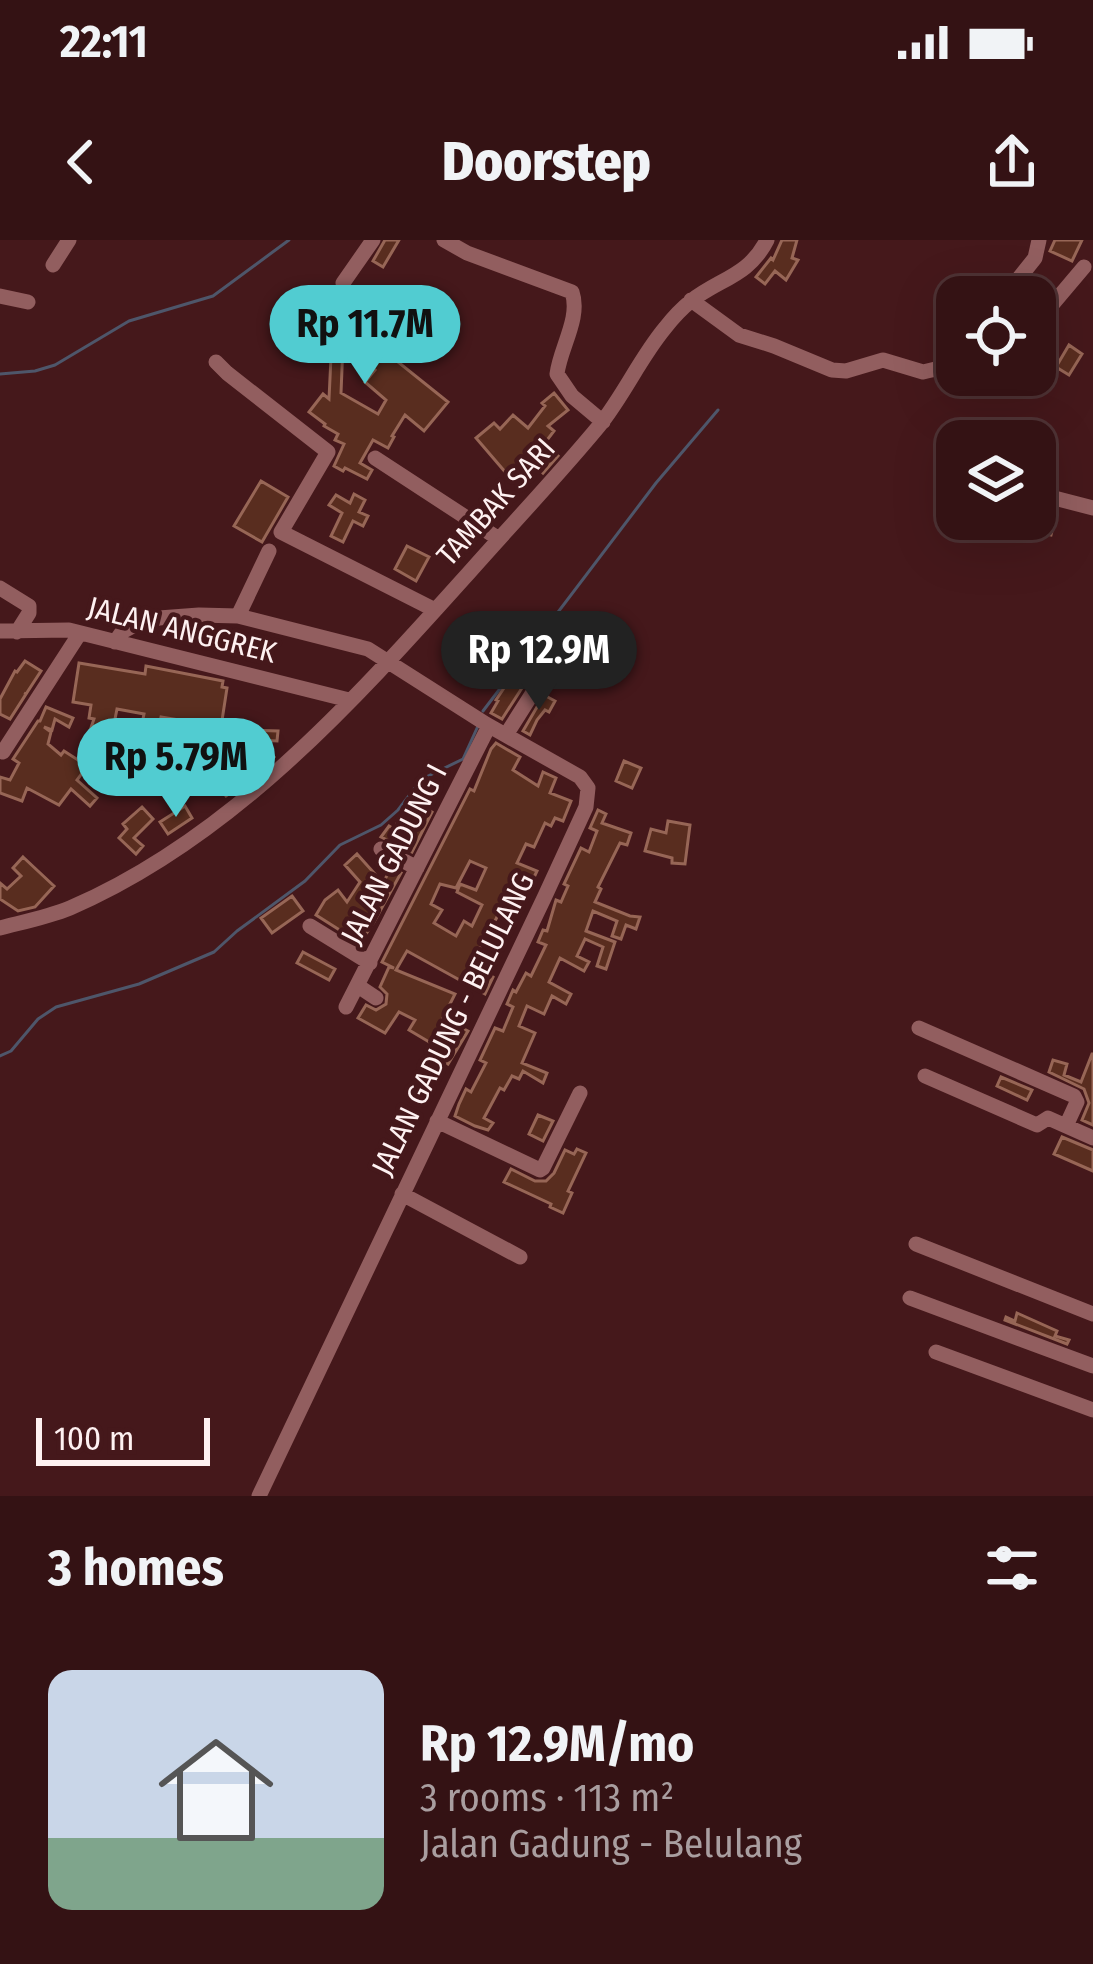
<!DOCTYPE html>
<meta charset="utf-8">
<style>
body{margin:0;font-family:"Fira Sans Condensed",sans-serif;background:#3f2022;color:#f1f3f6;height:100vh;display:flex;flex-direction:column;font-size:45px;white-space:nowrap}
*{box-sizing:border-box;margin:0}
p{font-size:39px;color:#a99ea0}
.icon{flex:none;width:66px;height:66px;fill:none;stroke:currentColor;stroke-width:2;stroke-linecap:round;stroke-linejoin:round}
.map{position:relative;height:1256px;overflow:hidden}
.side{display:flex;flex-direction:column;background:#341214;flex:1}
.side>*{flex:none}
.fabs{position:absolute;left:936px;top:36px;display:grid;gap:24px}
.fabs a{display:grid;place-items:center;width:120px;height:120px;border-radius:24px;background:#341214;box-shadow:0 12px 48px #0002,0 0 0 3px #4e3234;font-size:60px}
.scale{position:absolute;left:36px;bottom:30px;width:174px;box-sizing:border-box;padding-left:12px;border:6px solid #fef1f1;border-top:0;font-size:33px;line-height:42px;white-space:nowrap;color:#fef1f1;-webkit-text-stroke:9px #45181b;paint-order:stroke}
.price{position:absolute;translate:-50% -102px;padding:0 27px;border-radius:42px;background:#51ccd1;color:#111;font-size:39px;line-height:78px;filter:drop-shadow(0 3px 6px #0008)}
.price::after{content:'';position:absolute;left:50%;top:72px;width:36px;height:27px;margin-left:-18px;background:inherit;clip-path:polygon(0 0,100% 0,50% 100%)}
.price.current{background:#222;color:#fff}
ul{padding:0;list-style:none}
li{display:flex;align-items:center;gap:36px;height:300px;padding:0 48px}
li+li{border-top:3px solid #4e3234}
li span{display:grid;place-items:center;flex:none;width:336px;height:240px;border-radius:24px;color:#555}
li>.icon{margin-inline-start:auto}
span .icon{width:144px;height:144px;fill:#fffc;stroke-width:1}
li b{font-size:51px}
h2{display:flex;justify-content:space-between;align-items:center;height:144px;padding:0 48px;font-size:51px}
.status{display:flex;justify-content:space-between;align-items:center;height:84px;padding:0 60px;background:#341214;direction:ltr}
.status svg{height:33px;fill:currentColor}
header{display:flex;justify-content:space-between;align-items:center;height:156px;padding:0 48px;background:#341214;font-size:54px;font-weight:800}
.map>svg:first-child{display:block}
</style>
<div class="status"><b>22:11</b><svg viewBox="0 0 49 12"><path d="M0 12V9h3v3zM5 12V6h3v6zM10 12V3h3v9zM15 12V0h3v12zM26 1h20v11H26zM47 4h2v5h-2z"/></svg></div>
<header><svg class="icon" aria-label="back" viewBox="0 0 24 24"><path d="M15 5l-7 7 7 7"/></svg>Doorstep<svg class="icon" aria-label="share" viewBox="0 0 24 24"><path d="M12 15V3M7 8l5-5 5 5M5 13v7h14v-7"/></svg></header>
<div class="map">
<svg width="1093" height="1256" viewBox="0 0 1093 1256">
<rect width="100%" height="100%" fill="#45181b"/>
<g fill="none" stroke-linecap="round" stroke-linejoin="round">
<path stroke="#4e566a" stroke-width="3" d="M0,134L35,131L55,125L129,81L213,56L289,0
M483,471L656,243L718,170
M0,816L11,811L38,779L56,767L139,744L214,712L237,691L305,641L340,605L381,585L398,570L422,539L463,519L478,486"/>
</g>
<path fill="#592d1f" stroke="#976656" stroke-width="3" fill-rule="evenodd" d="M385,0H399L383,27L373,21Z
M782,0H797L792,18L798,20L786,40L775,31L765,44L756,37L771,18L773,20Z
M1055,0H1082L1072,21L1050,11Z
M317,49L387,104L383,110L448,162L424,191L405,175L392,196L394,197L388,208L373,200L360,223L372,230L367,239L345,228L343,231L334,226L344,204L335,200L338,194L324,186L325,184L309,172L323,154L329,159L332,96L299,74ZM343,105L375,130L365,142L386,160L378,174L341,153Z
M1069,105L1082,114L1069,135L1056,127Z
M554,153L568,170L548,186L554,191L544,204L558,216L543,233L531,222L512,240L476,198L494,183L500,189L513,175L528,188L545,166L542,163Z
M261,241L288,257L262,302L234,286Z
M354,254L365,260L359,272L368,276L363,286L353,281L343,302L331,296L342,273L329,265L336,255L350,263Z
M1036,266L1057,271L1051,295L997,283V279H1035Z
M407,306L429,317L416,341L395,329Z
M542,405L547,409L502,479L491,473L498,461L496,460L510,439Z
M25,421L41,431L26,454L24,453L26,454L10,479L0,474V459L15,431L17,432Z
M79,423L145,434L146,426L223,441L222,447L227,448L221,487L161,477L154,508L147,507L136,533L132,531L134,518L86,502L94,479L89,478L91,465L73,462ZM117,469L144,474L137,507L134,508L111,499Z
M544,455L555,461L549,472L545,470L537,480L530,495L523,491Z
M46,467L73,478L69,487L55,479L52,490L44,487L51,492L48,504L61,515L64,511L78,520L82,514L91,521L77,540L97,558L90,566L71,549L59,565L27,548L22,561L0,553V537L10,540L19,523L13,519L38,481H40Z
M240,490L278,491L277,501L257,500L274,517L267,524L261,518L247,535L249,539L226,556L208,533L239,505Z
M496,503L520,517L513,530L538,546L543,532L556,538L550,553L571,561L563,581L555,578L551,586L545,583L534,607L526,604L517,623L537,631L530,646L520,642L504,675L499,673L488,695L492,698L487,707L482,704L469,723L493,737L485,754L407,711L396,730L455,754L443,778L468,791L448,824L431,816L436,806L409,790L415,780L399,772L385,793L358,778L366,765L376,770L386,764L387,754L380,747L389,727L394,728L382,722L470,549L474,551L491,509ZM470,621L486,628L476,650L460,644L457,652L482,665L472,686L464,681L456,696L434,683L442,670L431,664L440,644L456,648Z
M624,521L641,528L632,548L616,541Z
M418,564L432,572L412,612L381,597L389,586L394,589L400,578L405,580L410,572L412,573Z
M185,566L192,578L168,594L160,582Z
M142,567L153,579L134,598L143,606L136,614L119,598L127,589L123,584Z
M598,570L606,574L602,583L631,593L627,605L620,603L598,647L601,649L595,662L630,676L640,677L636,689L626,685L621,699L612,696L617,681L593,671L586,691L615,702L606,729L597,726L603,707L585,699L577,716L589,722L584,731L560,718L549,742L571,754L566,764L552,756L544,774L527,766L519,786L535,793L522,823L547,833L543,843L523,831L519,839L512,836L504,850L500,848L484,878L493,883L488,890L475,886L455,876L459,864L466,849L471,852L486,823L480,820L495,788L503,791L513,767L507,764L513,750L516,752L526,733L531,736L546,705L538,702L543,690L547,691L556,660L561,662L568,646L564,644L581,608L589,612L597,591L590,588Z
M668,581L690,585L685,624L672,623V618L645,611L651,589L666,593Z
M357,614L383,643L391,628L401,633L374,682L360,703L316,675L325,660L338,650L347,662L360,642L345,625Z
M23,617L54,646L35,667L18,671L0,659V643L7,649L21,636L13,628Z
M292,656L303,671L272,693L261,678Z
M303,712L335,729L329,740L297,723Z
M1092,814H1093V885L1082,880L1089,863L1084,849L1049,832L1053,820L1067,824L1064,835L1081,842Z
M1001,837L1032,850L1027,860L997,846Z
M538,875L553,881L543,901L529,894Z
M1062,897L1093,910V931L1054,914Z
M577,909L586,913L568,951L572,953L563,973L550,967L551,964L504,942L511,929L535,941H546L554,933L565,910L574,914Z
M1017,1073L1057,1091L1055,1096L1069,1100L1067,1104L1005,1080L1006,1077L1015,1081Z"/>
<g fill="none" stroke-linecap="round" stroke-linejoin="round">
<path stroke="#925e5f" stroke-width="15" d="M444,0L467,13L572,52C581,78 560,108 557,134L572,156L603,182
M53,25L69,0
M343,43L373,0
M0,56L28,62
M1004,57L1035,18L1039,0
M691,60L739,95L774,106L832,130L846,131L883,120L923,132L944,127L966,149L987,135
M1035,85L1084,27
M216,122L227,133L328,212L281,292L435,370
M375,218L499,299
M943,228L957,232
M1035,253L1093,268
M0,348L29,366V373L17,392
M238,376L269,311
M0,391L69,390L349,460
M115,402L122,392L133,386L159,378L199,375L238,376L368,409L486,484L580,537L588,548L586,567L545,656L259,1256
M506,495L532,454
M3,512L80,393
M381,609L417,628
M310,686L370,723
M0,688C23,682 48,677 70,668C230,599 352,463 466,336C510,286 556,238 599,186C624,155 640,118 665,88C672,79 681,69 691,61C720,38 748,37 767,0
M358,746L376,758
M346,767L489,486
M919,788L1074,856L1077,862L1066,886L1093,898
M925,836L1037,885L1048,878L1066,886
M437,881L540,930L543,928L580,853
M402,954L520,1017
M916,1004L1093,1074
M910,1058L1093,1126
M936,1112L1093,1170"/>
</g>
<g text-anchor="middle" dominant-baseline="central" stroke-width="9" stroke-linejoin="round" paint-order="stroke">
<g font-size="30" fill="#fef1f1" stroke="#45181b">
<text transform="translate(496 262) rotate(-48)">TAMBAK SARI</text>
<text transform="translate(182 390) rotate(14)">JALAN ANGGREK</text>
<text transform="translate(394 614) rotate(-63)">JALAN GADUNG I</text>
<text transform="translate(453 784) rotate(-64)">JALAN GADUNG - BELULANG</text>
</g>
</g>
</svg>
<div class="fabs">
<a><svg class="icon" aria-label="locate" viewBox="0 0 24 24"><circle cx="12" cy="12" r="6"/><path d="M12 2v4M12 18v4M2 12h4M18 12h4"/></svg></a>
<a><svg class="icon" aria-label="layers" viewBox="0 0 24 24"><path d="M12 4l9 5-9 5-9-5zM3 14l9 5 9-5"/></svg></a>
</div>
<div class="scale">100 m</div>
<b class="price" style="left:365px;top:147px">Rp 11.7M</b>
<b class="price current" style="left:539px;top:473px">Rp 12.9M</b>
<b class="price" style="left:176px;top:580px">Rp 5.79M</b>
</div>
<section class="side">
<h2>3 homes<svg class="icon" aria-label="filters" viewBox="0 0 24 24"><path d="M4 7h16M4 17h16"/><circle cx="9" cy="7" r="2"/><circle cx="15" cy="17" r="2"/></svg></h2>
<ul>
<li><span style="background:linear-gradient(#c9d6e8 70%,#7fa58c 0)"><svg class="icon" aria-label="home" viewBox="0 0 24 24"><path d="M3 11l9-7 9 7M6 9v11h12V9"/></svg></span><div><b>Rp 12.9M/mo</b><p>3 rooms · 113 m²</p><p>Jalan Gadung - Belulang</p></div></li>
</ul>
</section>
